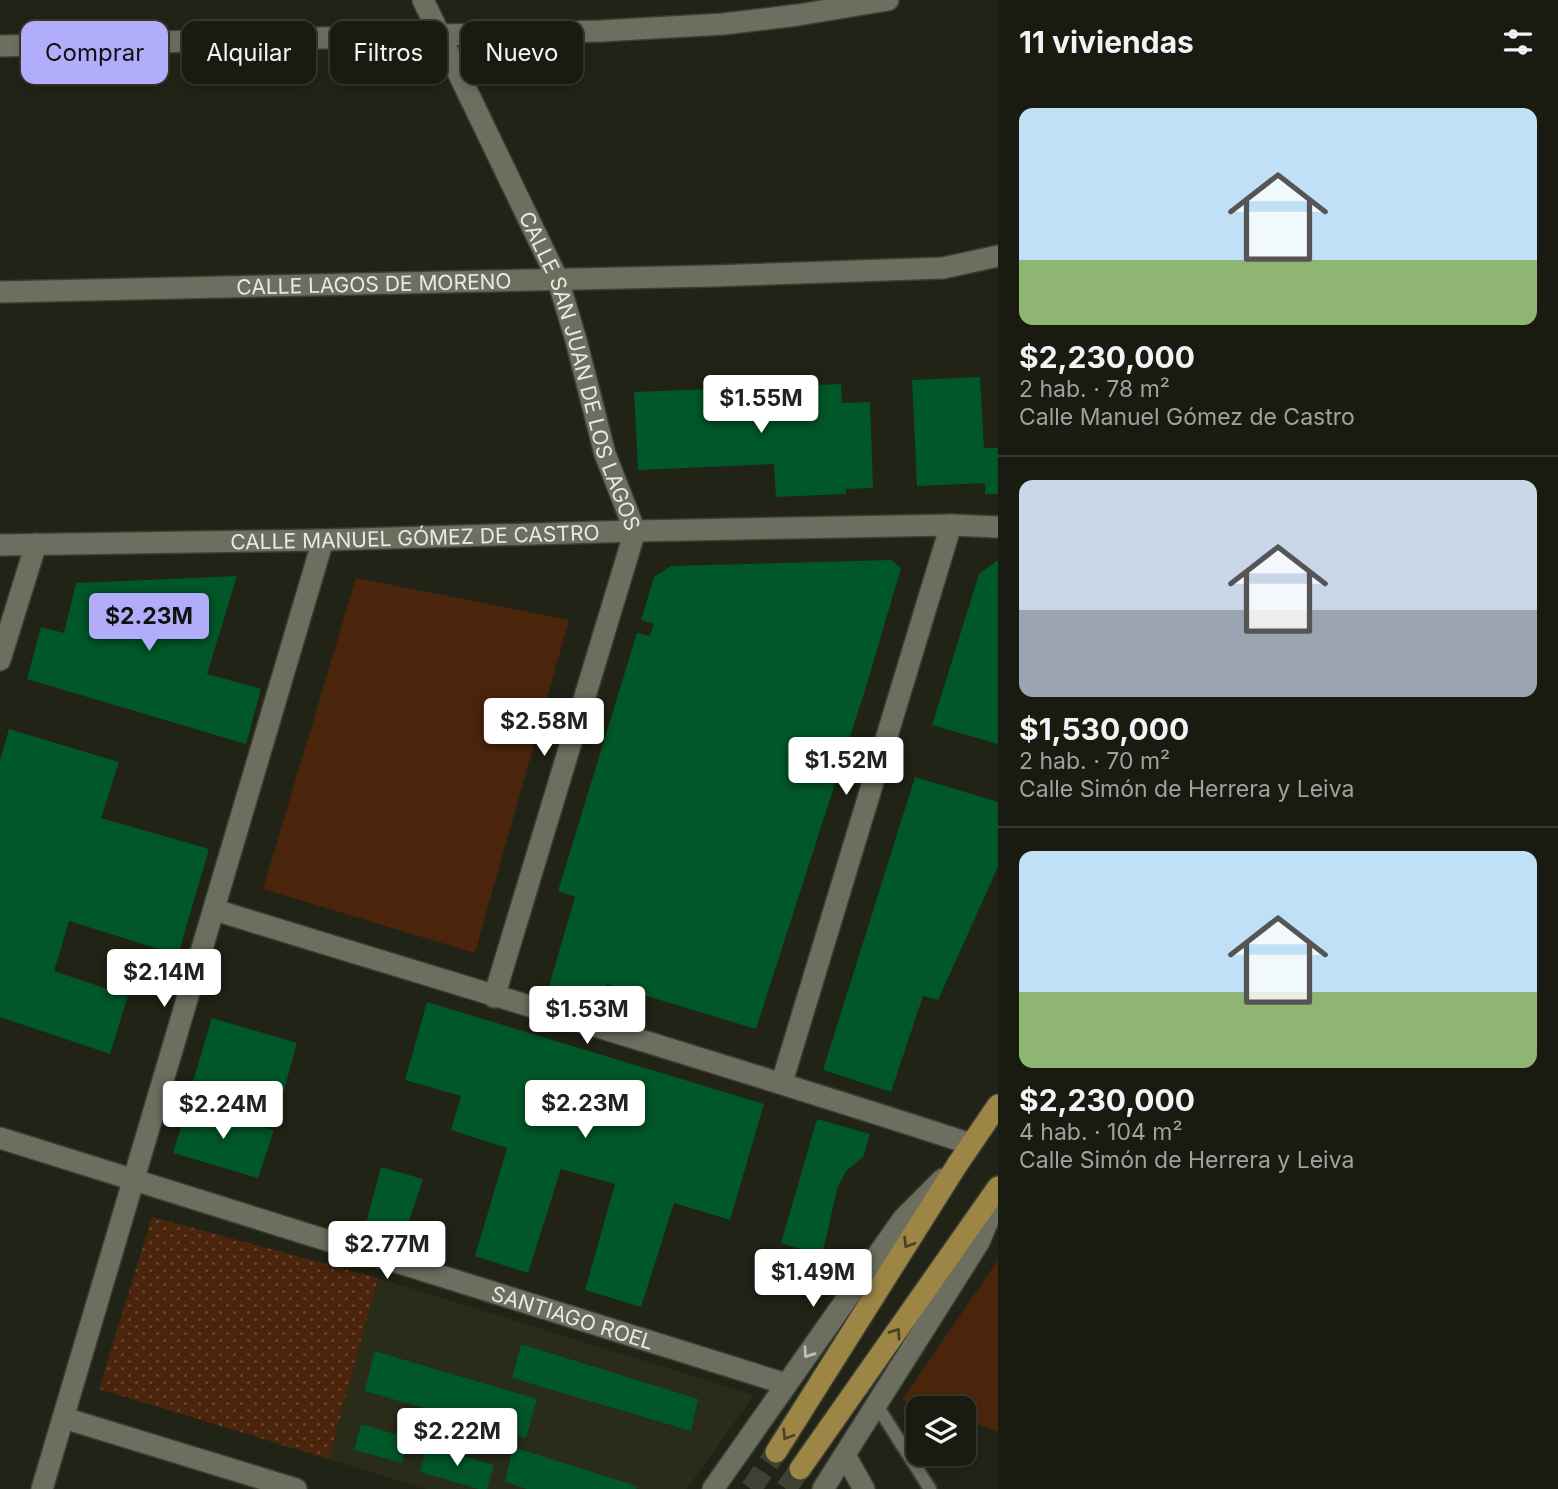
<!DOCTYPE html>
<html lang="es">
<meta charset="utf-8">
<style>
body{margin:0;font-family:Inter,sans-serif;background:#222319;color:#f1f3f6;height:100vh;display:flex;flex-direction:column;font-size:26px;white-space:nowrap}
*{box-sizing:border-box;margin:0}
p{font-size:23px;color:#9fa19f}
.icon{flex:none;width:38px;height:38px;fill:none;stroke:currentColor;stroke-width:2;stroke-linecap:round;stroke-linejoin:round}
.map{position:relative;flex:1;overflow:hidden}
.drawer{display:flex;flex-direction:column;background:#191a10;width:560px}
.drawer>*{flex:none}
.hud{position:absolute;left:21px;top:21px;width:665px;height:63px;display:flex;gap:14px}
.controls{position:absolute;left:906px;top:1396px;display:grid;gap:14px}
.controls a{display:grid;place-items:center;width:70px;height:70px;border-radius:14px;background:#191a10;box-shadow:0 4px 10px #0003,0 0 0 2px #373830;font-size:35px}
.price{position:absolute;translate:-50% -60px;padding:0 16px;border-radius:7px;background:#fff;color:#222;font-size:23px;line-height:46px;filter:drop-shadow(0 2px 4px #0008)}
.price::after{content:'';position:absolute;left:50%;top:42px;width:21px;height:16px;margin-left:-10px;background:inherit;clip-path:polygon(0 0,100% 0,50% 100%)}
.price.current{background:#b1adfa;color:#111}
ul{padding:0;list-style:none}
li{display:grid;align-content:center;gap:14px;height:371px;padding:0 21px}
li+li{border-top:2px solid #373830}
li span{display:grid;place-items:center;height:217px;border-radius:14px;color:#555}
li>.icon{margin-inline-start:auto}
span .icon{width:126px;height:126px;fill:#fffc;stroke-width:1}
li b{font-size:30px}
h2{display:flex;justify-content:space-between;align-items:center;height:84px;padding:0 21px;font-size:30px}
.pill{padding:0 24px;border-radius:14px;background:#191a10;box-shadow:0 4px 10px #0003,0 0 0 2px #373830;font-size:24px;line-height:63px}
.pill.current{background:#b1adfa;color:#111}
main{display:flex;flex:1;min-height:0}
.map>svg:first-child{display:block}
</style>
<main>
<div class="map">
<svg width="998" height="1489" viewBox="0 0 998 1489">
<defs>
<pattern id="park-dots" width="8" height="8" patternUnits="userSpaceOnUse" patternTransform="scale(1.75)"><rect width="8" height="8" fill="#4a250c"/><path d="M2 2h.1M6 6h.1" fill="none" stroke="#64452f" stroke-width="1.8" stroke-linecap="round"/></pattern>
</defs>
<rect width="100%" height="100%" fill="#212316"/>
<path fill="#282c18" d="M378,1278L754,1395L687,1489H426L329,1459Z"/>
<path fill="url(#park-dots)" d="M152,1217L378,1278L329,1459L99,1389Z"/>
<path fill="#4a250c" d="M356,578L569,620L475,953L263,889Z
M998,1260V1431L964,1420V1409H929L902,1400Z"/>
<path fill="#005728" d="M980,377L984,448H998V494H985V483L917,486L912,380Z
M841,384L842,403L870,402L873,488L846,489V494L776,497L774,464L638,470L634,392Z
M891,560L901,568L866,687L756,1029L607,984L602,1001L549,986L575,897L558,891L637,633L650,636L654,624L641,620L654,577L671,566Z
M998,560V744L932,725L979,574Z
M237,576L207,674L261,689L246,744L27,679L41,627L64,633L76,583Z
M9,729L119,762L101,818L209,849L178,955L69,921L54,971L128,996L110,1054L0,1017V760Z
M915,777L998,802V867L938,1000L923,996L891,1092L823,1070Z
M427,1002L764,1104L730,1220L674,1203L641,1307L585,1290L615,1184L561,1169L528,1273L475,1256L507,1148L451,1130L461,1096L405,1080Z
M212,1018L297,1043L277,1115L190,1091Z
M189,1102L274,1130L258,1178L173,1153Z
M817,1119L870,1134L863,1157L846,1171L837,1189L822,1256L781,1243Z
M381,1167L423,1179L403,1239L365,1227Z
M521,1344L698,1399L691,1431L512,1378Z
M374,1351L537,1399L526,1438L365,1391Z
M361,1424L408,1438L402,1463L354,1450Z
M427,1446L494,1465L487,1489H479L420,1472Z
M513,1447L637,1486L636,1489H527L505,1482Z"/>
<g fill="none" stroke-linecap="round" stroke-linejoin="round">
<path stroke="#3f4134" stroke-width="21" stroke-dasharray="21 10" stroke-linecap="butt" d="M751,1489L776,1452
M786,1489L800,1469"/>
<defs>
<path id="service" d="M876,1404L930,1489"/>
<g id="minor">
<path id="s1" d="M423,0L558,280L576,340L605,454L635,531L494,997"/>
<path d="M0,46L601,31L723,24L798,15L888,0"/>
<path id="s2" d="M0,292L711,276L943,268L998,256"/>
<path id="s3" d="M0,545L323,540L635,531L951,525L998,527"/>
<path d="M0,660L36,544"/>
<path d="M215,910C467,988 720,1062 971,1144"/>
<path d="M782,1082L951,525"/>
<path id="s4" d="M0,1138L786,1384"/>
<path d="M64,1418L296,1489"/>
<path d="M845,1455L864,1489"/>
<path d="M42,1489L323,540"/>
</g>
<path id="tertiary" d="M713,1489L903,1219L943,1179
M823,1489L979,1242L998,1197"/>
<path id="primary" d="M776,1452L957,1165L998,1105
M800,1469L998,1187"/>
</defs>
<use href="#service" stroke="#3b3e34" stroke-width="16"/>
<use href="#minor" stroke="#3b3e34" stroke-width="24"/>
<use href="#tertiary" stroke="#3b3e34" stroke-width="24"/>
<use href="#primary" stroke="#3b3e34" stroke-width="24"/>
<use href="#service" stroke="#6c6f5f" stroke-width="12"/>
<use href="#minor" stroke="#6c6f5f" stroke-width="21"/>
<use href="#tertiary" stroke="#6c6f5f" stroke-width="21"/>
<use href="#primary" stroke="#9d8545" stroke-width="21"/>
</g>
<defs><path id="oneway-chevron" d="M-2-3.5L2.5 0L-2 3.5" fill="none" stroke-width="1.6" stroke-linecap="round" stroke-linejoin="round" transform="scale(1.75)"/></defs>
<g stroke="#4d4223">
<use href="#oneway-chevron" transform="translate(908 1243) rotate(122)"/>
<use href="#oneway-chevron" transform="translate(896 1333) rotate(-55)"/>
<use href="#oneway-chevron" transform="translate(787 1435) rotate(122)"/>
</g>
<use stroke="#bdbfb4" href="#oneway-chevron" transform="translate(808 1353) rotate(125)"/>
<g text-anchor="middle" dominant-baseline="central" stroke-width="7" stroke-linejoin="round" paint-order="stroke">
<g font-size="21" fill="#e8eae1" stroke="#0b0c07">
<text stroke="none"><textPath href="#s2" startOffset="374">CALLE LAGOS DE MORENO</textPath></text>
<text stroke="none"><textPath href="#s1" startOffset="404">CALLE SAN JUAN DE LOS LAGOS</textPath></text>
<text stroke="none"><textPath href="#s3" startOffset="415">CALLE MANUEL GÓMEZ DE CASTRO</textPath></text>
<text stroke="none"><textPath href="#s4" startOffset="600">SANTIAGO ROEL</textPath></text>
</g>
</g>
</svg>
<div class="controls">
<a><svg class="icon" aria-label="layers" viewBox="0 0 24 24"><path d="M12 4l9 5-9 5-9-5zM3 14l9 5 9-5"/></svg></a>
</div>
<b class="price" style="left:761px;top:435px">$1.55M</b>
<b class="price current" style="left:149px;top:653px">$2.23M</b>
<b class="price" style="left:544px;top:758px">$2.58M</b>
<b class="price" style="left:846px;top:797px">$1.52M</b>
<b class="price" style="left:164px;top:1009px">$2.14M</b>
<b class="price" style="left:587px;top:1046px">$1.53M</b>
<b class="price" style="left:585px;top:1140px">$2.23M</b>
<b class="price" style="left:223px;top:1141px">$2.24M</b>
<b class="price" style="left:387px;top:1281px">$2.77M</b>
<b class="price" style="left:813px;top:1309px">$1.49M</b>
<b class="price" style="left:457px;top:1468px">$2.22M</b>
<div class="hud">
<a class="pill current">Comprar</a>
<a class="pill">Alquilar</a>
<a class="pill">Filtros</a>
<a class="pill">Nuevo</a>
</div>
</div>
<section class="drawer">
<h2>11 viviendas<svg class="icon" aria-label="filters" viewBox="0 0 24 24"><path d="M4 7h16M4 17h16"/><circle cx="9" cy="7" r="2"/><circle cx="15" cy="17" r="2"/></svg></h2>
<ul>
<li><span style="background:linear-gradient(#bfe0f5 70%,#8fb573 0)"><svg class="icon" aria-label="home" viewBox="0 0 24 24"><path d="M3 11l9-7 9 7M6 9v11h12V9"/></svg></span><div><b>$2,230,000</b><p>2 hab. · 78 m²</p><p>Calle Manuel Gómez de Castro</p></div></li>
<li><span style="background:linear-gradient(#c9d6e8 60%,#9aa5b1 0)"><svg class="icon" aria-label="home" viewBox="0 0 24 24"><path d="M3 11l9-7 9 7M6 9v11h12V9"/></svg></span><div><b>$1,530,000</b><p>2 hab. · 70 m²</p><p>Calle Simón de Herrera y Leiva</p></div></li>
<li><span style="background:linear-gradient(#bfe0f5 65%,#8fb573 0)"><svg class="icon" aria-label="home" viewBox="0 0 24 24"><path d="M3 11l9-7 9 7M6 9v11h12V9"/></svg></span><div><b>$2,230,000</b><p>4 hab. · 104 m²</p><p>Calle Simón de Herrera y Leiva</p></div></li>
</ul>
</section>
</main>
